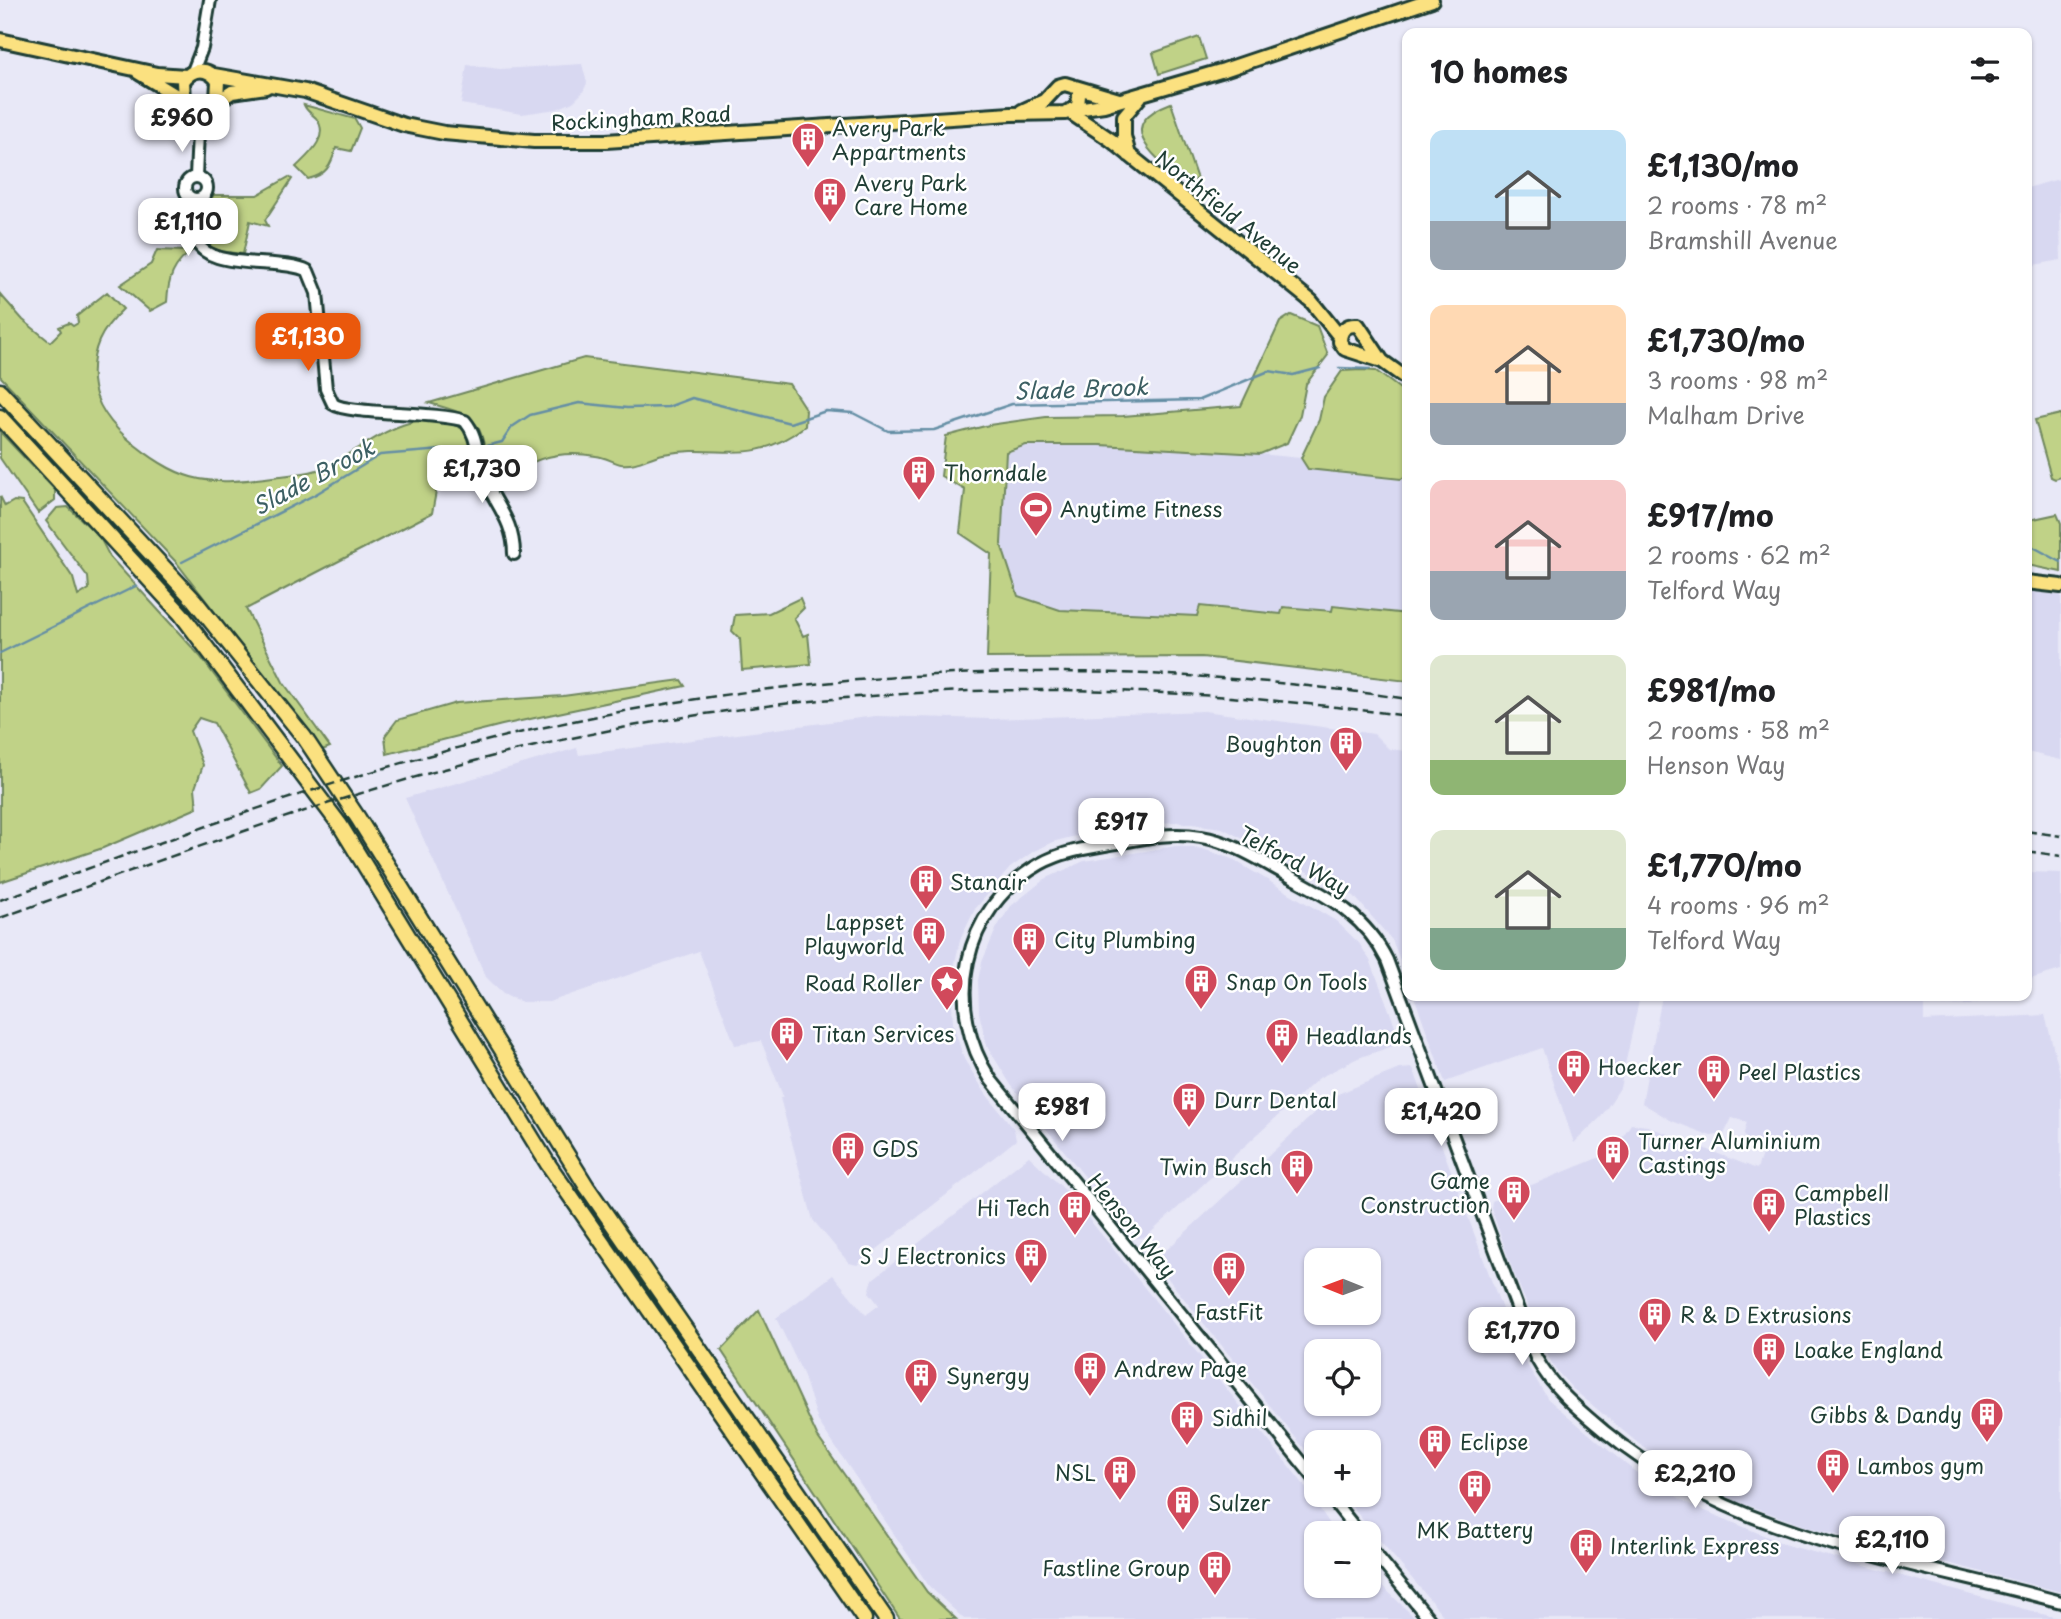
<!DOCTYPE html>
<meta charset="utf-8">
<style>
body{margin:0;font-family:"Playpen Sans",sans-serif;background:#f2f2f2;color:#202124;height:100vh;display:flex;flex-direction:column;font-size:26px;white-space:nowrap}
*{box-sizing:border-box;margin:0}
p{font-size:23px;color:#757577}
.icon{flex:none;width:38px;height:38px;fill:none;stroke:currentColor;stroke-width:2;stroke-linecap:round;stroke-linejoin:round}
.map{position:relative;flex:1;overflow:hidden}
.panel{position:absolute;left:1402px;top:28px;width:630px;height:973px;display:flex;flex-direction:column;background:#fff;border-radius:14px;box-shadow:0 2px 5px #0004}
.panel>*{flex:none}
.needle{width:46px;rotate:271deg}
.tools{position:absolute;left:1304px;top:1248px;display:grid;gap:14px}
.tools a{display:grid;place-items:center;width:77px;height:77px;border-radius:14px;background:#fff;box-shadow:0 2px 5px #0004;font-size:35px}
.price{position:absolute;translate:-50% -60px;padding:0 16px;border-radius:14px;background:#fff;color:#222;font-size:23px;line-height:46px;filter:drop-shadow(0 2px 4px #0008)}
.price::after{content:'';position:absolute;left:50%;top:42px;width:21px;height:16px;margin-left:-10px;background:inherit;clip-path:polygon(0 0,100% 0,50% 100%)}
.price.on{background:#ea580c;color:#fff}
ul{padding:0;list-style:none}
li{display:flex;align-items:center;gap:21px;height:175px;padding:0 28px}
li span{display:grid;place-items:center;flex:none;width:196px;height:140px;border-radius:14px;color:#555}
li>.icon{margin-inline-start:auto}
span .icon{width:84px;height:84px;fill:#fffc;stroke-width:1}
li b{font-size:30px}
h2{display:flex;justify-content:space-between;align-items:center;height:84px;padding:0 28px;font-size:30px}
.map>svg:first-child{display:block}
</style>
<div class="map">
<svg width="2061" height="1619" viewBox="0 0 2061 1619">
<rect width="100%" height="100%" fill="#e8e8f7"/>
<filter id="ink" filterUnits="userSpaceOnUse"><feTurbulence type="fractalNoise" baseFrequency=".0143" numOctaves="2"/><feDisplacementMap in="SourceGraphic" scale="14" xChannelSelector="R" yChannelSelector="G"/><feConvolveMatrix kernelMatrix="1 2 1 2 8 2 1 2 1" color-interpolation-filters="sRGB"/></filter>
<g filter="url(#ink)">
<path fill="#d8d8f1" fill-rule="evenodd" d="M582,64L587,83L583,92L573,102L557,109L522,114L461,104L467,65L500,69Z
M2059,179L2061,260L2034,265L2031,252L2027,253V188Z
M1026,445H1100L1260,454L1301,458L1308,469L1407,479V614L1334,606L1333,611L1284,607L1281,614L1200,607L1198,616L1060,610L1018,596L1001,544L1005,452Z
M2027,591L2061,595V760L2027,752Z
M1204,711L1374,734L1389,749L1407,751V977L1392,940L1354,896L1222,828L1177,822L1120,825L1056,841L1034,851L1010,868L975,909L960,940L951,981L953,1024L964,1059L986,1094L1014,1129L1016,1140L857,1265L849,1263L813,1220L780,1098L783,1096L761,1041L735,1045L699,951L549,1002H522L503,994L486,977L405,798L577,748L579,755L875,716L992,719Z
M1176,846L1203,849L1232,859L1336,921L1359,943L1371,962L1400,1039L1393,1046L1358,1058L1319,1078L1146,1237L1138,1238L1132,1235L1011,1085L987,1046L979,1013L978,980L982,962L997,927L1011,906L1045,879L1084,861Z
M2027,872L2061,873V970L2027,980Z
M1414,996H1640L1620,1088L1601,1117L1574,1143L1542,1048L1445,1082Z
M1662,996H2000L1969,1005L1924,1006V1021L2045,1015L2061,1077V1592L1811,1528L1736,1501L1682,1472L1639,1444L1573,1389L1555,1369L1546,1352L1512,1268L1491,1208L1492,1201L1598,1158L1621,1139L1631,1124L1647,1126L1757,1169L1762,1154L1747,1144L1744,1133L1747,1122L1732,1118L1724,1134L1711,1136L1672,1121L1642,1103Z
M1413,1068L1516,1347L1548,1399L1602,1445L1638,1474L1691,1505L1787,1545L2061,1619H1446L1342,1495L1368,1494V1442H1316V1463L1157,1265L1160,1256L1333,1096L1399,1069ZM1316,1260H1368V1312H1316ZM1316,1351H1368V1404H1316Z
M1029,1156L1067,1192L1301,1481L1336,1533H1316V1586H1368L1369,1573L1416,1619H964L929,1586L818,1421L803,1374L776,1318L833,1275L866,1315L879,1305L869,1292L873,1279Z"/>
<path fill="#c0d287" stroke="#70885e" stroke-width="2" d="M1199,37L1206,59L1159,74L1153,53Z
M1171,103L1197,179L1185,182C1156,158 1110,126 1171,103Z
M304,105L355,119L360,128L351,151L336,148C331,166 326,175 308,179L296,167C308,155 331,137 316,118C311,113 307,112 304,105Z
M289,177L292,179L265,220L268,226L250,221L243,254C209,251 198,247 199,209L214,195H257Z
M191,247L193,250C173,264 168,279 167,302L150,311L120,285L151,264L157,250L186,251Z
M107,292L123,309C101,330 91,349 93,380C95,406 115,429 135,445C185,485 211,485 273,477C287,475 307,474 320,469C370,449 407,399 465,430L470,440L474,474L438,481L432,513L246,609L283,682L330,747L322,750L176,562L0,376V294L23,320L50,342L61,331L59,327L69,323L73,326L78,323L77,316Z
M1291,315L1317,326L1328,355L1306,384L1300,415L1287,443L1260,454L1100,445H1026L1006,452L1001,544L1018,596L1060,610L1197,616L1200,606L1281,614L1283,607L1332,611L1333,606L1407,614V681L1202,657L987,658L991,554L960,533L965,490L941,476L946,436L989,425L1046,417L1123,416L1241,406L1280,322Z
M584,358L789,384L806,410L805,426C749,469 723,443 663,454C648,457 637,466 621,464C613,462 605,457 596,456C567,451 538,455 515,473L488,470C481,419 479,417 429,403Z
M1361,370L1376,371L1407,394V475L1401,479L1308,469L1301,458L1319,420L1324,397L1342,371Z
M2061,414V477L2055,479L2051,477L2035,420Z
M0,432L55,490V500L38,513L0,458Z
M0,496L5,506L14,501L22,502L73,578L78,596L89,589L88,577L46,521L57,508L68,507L99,536L110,557L200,656L282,766L261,789L251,793L214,723L199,718L190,731L203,765L195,788L197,808L103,848L0,882Z
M2026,514L2029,520L2057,514L2061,523V572L2027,565Z
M800,598L804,608L794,618L803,636L808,634L811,664L742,670L740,639L732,631L735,615L769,613Z
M681,680L685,686L502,725L387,754L385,736L397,720L456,703L563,696Z
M759,1310L817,1436L927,1592L956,1619H900L721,1350Z"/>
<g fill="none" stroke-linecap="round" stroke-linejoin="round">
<path stroke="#658fa5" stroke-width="2.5" d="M1339,368L1370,369
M486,446L502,442L512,427L530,415L579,403L627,408L668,407L692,398L790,423L826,411L853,413L888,431L934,430L1012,404L1199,400L1269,371L1293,375L1320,368
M2026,543L2061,562
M182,562L316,494L380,455L467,448
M0,653L136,586"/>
<defs>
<path id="secondary" d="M193,71L202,48L210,0
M196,176L198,133L209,107
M185 188a11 11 0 1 1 22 0a11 11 0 1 1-22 0Z
M194,199C194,210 192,222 194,233C199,274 280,256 308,271L317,293L326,389L333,404C349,415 436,411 465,421C480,439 475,457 484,478C496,505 514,522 514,554
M1316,1480L991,1080C943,1007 961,909 1040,864C1065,850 1094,847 1122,842C1148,837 1174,832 1201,837C1234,842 1264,863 1293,878C1333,899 1366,918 1387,960L1536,1358C1553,1389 1578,1409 1604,1431C1735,1539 1903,1559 2061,1602
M1328,1494L1359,1533
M1368,1545L1429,1619"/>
<path id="primary" d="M0,40L157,74L186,76
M139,73L198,109L209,107L232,92L266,87
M214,75L305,91L404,125L444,133L534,141H606L1011,114L1065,113L1078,107L1079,95
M184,101L183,81C193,67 208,67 218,81L217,100
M1076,109L1104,105L1224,70L1432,0
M1022,111L1044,101L1058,86L1065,84L1119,100
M1071,113L1111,140L1311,301L1340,337
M1129,155L1124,136V116L1140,97
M1382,361L1358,325C1346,324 1340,330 1340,342L1345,349L1382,361L1407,379
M2026,582L2061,586"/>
<path id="highway" d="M0,391L194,600L304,737L358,818L587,1187L886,1619
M0,417L181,614L340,825L548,1164L864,1619"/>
</defs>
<use href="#secondary" stroke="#1f3d34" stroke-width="16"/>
<use href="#primary" stroke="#1f3d34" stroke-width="18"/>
<use href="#highway" stroke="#1f3d34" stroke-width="19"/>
<use href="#secondary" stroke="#fff" stroke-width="10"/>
<use href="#primary" stroke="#fbe180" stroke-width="12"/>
<use href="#highway" stroke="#fbe180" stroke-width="14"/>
<path stroke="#1f3d34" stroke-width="2.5" stroke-dasharray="10 5" stroke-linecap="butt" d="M2026,831L2061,836
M2026,851L2061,856
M0,900C148,848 294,791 446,751C760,668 1086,650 1407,699
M0,918C172,856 345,791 523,749C812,680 1113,675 1407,716"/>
</g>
</g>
<defs>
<symbol id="building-pin" viewBox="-11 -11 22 30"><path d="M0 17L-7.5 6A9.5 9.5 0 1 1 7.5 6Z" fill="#d1495b" stroke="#fff"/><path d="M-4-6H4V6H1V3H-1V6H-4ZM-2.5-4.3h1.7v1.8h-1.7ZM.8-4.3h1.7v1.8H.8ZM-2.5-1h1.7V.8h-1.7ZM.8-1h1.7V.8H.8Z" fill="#fff"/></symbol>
<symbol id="stadium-pin" viewBox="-11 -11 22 30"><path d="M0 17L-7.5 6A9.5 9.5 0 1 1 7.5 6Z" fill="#d1495b" stroke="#fff"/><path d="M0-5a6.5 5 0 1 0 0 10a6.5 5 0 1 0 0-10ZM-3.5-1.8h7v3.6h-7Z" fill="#fff"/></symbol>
<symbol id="sight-pin" viewBox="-11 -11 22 30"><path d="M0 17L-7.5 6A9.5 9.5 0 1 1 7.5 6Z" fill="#d1495b" stroke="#fff"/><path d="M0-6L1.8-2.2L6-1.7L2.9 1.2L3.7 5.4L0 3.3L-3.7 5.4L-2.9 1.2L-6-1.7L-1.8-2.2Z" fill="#fff"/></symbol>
</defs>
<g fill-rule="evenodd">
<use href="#building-pin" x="789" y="120" width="38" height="52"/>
<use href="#building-pin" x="811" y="175" width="38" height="52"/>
<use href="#building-pin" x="900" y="453" width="38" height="52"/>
<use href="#stadium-pin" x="1017" y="489" width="38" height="52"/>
<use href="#building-pin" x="1327" y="724" width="38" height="52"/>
<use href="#building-pin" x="907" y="862" width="38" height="52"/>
<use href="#building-pin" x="910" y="914" width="38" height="52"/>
<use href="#building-pin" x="1010" y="920" width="38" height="52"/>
<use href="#building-pin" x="1182" y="962" width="38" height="52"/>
<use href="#sight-pin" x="928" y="963" width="38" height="52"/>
<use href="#building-pin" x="768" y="1014" width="38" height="52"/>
<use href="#building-pin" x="1263" y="1016" width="38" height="52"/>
<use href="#building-pin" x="1555" y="1047" width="38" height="52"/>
<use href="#building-pin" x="1695" y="1052" width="38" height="52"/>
<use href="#building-pin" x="1170" y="1080" width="38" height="52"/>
<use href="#building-pin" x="829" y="1129" width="38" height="52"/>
<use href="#building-pin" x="1594" y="1133" width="38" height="52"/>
<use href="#building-pin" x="1278" y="1147" width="38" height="52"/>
<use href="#building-pin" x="1495" y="1173" width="38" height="52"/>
<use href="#building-pin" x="1750" y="1185" width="38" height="52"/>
<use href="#building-pin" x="1056" y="1188" width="38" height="52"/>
<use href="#building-pin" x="1012" y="1236" width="38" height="52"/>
<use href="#building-pin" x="1210" y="1249" width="38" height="52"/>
<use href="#building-pin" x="1636" y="1295" width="38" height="52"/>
<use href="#building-pin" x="1750" y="1330" width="38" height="52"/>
<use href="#building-pin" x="1071" y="1349" width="38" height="52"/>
<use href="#building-pin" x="902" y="1356" width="38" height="52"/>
<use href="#building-pin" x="1968" y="1395" width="38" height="52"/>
<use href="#building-pin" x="1168" y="1398" width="38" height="52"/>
<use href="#building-pin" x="1416" y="1422" width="38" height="52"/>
<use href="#building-pin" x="1814" y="1446" width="38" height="52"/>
<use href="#building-pin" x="1101" y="1453" width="38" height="52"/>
<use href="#building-pin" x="1456" y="1467" width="38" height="52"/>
<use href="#building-pin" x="1164" y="1483" width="38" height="52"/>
<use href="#building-pin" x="1567" y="1526" width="38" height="52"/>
<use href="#building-pin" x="1196" y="1548" width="38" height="52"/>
</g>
<g text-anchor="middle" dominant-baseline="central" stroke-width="5" stroke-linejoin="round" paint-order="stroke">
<g font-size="21" fill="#1f3d34" stroke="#fff">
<text transform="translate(641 117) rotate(-3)">Rockingham Road</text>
<text transform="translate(1229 211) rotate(39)">Northfield Avenue</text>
<text transform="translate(1295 860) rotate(28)">Telford Way</text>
<text transform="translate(1133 1225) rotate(51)">Henson Way</text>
</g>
<g font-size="21" fill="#1f3d34" stroke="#fff" text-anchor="start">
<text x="832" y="127">Avery Park<tspan x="832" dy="24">Appartments</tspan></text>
<text x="854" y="182">Avery Park<tspan x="854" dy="24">Care Home</tspan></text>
<text x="944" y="472">Thorndale</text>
<text x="1060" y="508">Anytime Fitness</text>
<text x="1322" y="743" text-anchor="end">Boughton</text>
<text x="950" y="881">Stanair</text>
<text x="904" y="921" text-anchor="end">Lappset<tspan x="904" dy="24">Playworld</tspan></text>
<text x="1054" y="939">City Plumbing</text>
<text x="1226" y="981">Snap On Tools</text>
<text x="922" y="982" text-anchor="end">Road Roller</text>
<text x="812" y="1033">Titan Services</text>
<text x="1306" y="1035">Headlands</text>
<text x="1598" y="1066">Hoecker</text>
<text x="1738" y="1071">Peel Plastics</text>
<text x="1214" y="1099">Durr Dental</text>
<text x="1638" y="1140">Turner Aluminium<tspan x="1638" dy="24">Castings</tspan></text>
<text x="872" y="1148">GDS</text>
<text x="1272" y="1166" text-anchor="end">Twin Busch</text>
<text x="1490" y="1180" text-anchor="end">Game<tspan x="1490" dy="24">Construction</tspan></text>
<text x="1794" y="1192">Campbell<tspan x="1794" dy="24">Plastics</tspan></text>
<text x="1050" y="1207" text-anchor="end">Hi Tech</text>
<text x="1006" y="1255" text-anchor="end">S J Electronics</text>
<text x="1229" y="1311" text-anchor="middle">FastFit</text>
<text x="1680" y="1314">R &amp; D Extrusions</text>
<text x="1794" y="1349">Loake England</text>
<text x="1114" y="1368">Andrew Page</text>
<text x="946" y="1375">Synergy</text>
<text x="1962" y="1414" text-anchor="end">Gibbs &amp; Dandy</text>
<text x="1212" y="1417">Sidhil</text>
<text x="1460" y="1441">Eclipse</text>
<text x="1857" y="1465">Lambos gym</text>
<text x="1096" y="1472" text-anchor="end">NSL</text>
<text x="1208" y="1502">Sulzer</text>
<text x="1475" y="1529" text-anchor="middle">MK Battery</text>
<text x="1610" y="1545">Interlink Express</text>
<text x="1190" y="1567" text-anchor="end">Fastline Group</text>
</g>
<g font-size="23" font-style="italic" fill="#3c5f63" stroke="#fff">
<text transform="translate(1081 388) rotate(-2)">Slade Brook</text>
<text transform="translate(313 476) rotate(-28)">Slade Brook</text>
</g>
</g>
</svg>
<div class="tools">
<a><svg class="needle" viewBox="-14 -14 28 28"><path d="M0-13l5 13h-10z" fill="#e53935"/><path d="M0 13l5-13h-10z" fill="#757577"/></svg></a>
<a><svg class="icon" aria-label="locate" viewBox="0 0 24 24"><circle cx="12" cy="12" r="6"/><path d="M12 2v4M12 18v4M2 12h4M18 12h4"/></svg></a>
<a>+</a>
<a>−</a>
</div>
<b class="price" style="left:182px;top:154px">£960</b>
<b class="price" style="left:188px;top:258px">£1,110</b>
<b class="price on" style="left:308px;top:373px">£1,130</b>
<b class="price" style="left:482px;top:505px">£1,730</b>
<b class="price" style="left:1121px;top:858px">£917</b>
<b class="price" style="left:1062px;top:1143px">£981</b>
<b class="price" style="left:1441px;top:1148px">£1,420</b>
<b class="price" style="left:1522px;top:1367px">£1,770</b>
<b class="price" style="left:1695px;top:1510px">£2,210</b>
<b class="price" style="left:1892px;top:1576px">£2,110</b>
<section class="panel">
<h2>10 homes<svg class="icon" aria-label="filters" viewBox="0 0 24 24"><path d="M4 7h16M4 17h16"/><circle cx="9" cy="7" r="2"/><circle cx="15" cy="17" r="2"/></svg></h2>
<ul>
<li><span style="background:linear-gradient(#bfe0f5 65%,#9aa5b1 0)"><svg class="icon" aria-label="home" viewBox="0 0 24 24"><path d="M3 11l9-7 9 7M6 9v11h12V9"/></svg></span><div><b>£1,130/mo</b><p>2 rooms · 78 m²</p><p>Bramshill Avenue</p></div></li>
<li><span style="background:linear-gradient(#ffd9b3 70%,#9aa5b1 0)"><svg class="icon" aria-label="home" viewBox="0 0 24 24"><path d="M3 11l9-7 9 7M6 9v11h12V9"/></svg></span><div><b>£1,730/mo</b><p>3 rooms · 98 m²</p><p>Malham Drive</p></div></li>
<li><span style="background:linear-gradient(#f6c9c9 65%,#9aa5b1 0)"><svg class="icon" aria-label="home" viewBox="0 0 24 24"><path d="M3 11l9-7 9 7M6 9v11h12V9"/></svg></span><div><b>£917/mo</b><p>2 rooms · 62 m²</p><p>Telford Way</p></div></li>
<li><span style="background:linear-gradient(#dfe7d0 75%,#8fb573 0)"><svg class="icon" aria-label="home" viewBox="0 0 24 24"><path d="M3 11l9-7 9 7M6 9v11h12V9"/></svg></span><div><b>£981/mo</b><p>2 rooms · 58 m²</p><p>Henson Way</p></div></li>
<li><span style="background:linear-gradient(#dfe7d0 70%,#7fa58c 0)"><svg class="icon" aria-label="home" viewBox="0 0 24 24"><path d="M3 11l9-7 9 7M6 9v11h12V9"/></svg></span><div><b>£1,770/mo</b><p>4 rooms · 96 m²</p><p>Telford Way</p></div></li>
</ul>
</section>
</div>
